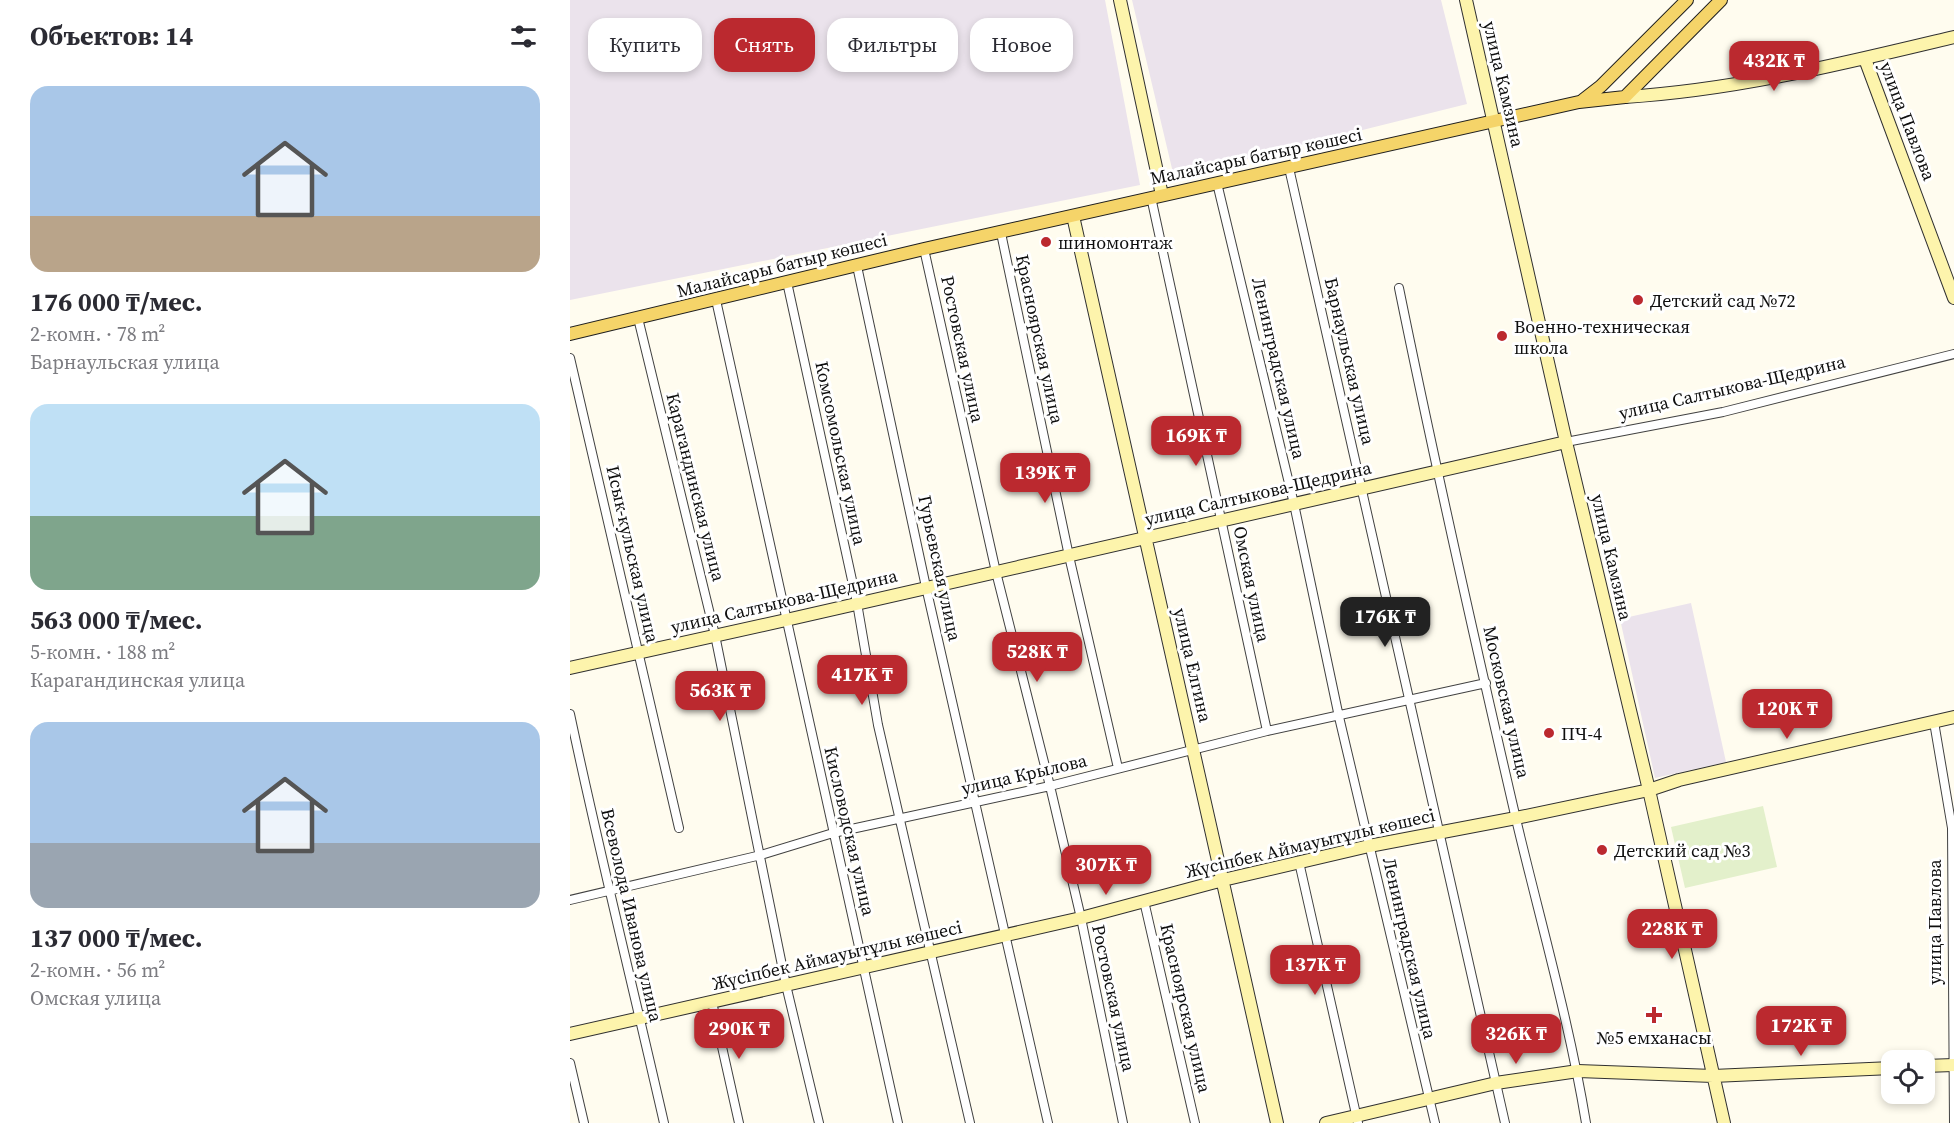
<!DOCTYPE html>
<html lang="ru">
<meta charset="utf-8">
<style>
body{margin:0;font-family:"Source Serif 4",serif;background:#f2f2f3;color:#2b2b33;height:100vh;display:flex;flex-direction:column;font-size:22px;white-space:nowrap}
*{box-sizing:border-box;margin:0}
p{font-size:20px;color:#7c7c81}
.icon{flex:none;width:33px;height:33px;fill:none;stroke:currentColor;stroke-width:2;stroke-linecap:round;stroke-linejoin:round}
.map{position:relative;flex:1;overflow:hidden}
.details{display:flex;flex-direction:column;background:#fff;width:570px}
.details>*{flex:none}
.hud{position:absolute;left:18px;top:18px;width:570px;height:54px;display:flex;gap:12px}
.controls{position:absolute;left:1311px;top:1050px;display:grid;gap:12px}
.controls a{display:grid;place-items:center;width:54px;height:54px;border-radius:12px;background:#fff;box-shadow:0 3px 9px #0003;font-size:30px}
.price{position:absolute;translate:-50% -51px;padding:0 14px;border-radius:12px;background:#bb292f;color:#fff;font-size:20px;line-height:39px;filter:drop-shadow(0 2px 3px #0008)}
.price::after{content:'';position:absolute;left:50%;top:36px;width:18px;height:14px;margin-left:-9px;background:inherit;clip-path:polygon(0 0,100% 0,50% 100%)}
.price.selected{background:#222;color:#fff}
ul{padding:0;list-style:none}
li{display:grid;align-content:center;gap:12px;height:318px;padding:0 30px}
li span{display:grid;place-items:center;height:186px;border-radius:18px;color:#555}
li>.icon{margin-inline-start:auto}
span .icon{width:108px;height:108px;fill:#fffc;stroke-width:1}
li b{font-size:26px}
h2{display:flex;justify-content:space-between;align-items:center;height:72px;padding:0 30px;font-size:26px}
.tag{padding:0 21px;border-radius:18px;background:#fff;box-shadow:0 3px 9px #0003;font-size:21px;line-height:54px}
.tag.selected{background:#bb292f;color:#fff}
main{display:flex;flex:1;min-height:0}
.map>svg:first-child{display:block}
</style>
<main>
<section class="details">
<h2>Объектов: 14<svg class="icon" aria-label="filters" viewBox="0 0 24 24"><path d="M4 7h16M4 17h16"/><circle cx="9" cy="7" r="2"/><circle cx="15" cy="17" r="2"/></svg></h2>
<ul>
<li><span style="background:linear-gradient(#a9c7e8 70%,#b9a48a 0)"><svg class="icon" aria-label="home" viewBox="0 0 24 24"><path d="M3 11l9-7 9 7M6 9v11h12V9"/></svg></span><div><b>176 000 ₸/мес.</b><p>2-комн. · 78 m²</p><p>Барнаульская улица</p></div></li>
<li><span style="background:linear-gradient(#bfe0f5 60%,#7fa58c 0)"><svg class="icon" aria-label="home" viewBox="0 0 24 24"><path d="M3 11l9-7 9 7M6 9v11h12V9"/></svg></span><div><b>563 000 ₸/мес.</b><p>5-комн. · 188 m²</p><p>Карагандинская улица</p></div></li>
<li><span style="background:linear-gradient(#a9c7e8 65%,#9aa5b1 0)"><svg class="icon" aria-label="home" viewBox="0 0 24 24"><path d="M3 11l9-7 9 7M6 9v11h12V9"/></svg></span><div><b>137 000 ₸/мес.</b><p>2-комн. · 56 m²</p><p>Омская улица</p></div></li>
</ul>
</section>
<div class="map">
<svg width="1384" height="1123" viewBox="0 0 1384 1123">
<rect width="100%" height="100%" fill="#fffcef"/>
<path fill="#ebe3ec" d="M0,0H535L570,185L0,300Z
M562,0H871L897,104L604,177Z
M1121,603L1156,762L1085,778L1050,619Z"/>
<path fill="#e3f0cb" d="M1193,806L1207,867L1115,888L1101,827Z"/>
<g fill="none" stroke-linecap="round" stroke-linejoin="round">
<defs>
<path id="street" d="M719,168L935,1123
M647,183L724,504L769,717L865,1123
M581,197L697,731
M431,233L499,556L548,768
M354,249L426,572L480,786L511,918L553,1123
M287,266L356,587L478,1123
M217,282L287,603L308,725L400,1123
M829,288C865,465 905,642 946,819C970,920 999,1020 1016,1123
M146,300L328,1123
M68,318L145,635L216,985L249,1123
M0,358L109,828
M996,442L1153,412L1384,354
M0,714C29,851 63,987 94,1123
M1364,722L1382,828L1384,1123
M729,862L788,1123
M0,900L191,855L263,833L480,786L697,731L916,683
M574,901L625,1123
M142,1002L169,1123
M0,1063L14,1123"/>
<path id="secondary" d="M550,0L592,195
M896,0L996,442L1079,790L1154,1123
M1295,59L1384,298
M1055,97C1167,90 1275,63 1384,37
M503,216L707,1123
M0,668L216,620L996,442
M0,1034L511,918L653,880L799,846L946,818L1079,790L1109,780L1384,717
M1354,1066L1384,1065
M756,1123L926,1083L1008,1071L1143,1076L1322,1068"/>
<path id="primary" d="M1013,100L1031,86L1117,0
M0,334L354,249L1009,102L1055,97L1151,0"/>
</defs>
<use href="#street" stroke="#414141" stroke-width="10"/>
<use href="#secondary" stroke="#303030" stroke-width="14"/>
<use href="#primary" stroke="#1f1f1f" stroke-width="14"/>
<use href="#street" stroke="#fff" stroke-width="8"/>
<use href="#secondary" stroke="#fdf4ac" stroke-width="12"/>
<use href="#primary" stroke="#f5d469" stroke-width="12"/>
</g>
<g fill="#bb292f" stroke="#fff" stroke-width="2">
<circle cx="476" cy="242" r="6"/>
<circle cx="1068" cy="300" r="6"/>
<circle cx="932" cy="336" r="6"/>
<circle cx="979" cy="733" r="6"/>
<circle cx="1032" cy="850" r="6"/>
<path d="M1081 1006h6v6h6v6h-6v6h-6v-6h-6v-6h6z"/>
</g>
<g text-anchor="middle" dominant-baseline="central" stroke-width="6" stroke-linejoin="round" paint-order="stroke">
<g font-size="18" fill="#0e0e0e" stroke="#fff">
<text transform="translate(934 84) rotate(77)">улица Камзина</text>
<text transform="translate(1338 121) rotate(69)">улица Павлова</text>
<text transform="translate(686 156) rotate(-12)">Малайсары батыр көшесі</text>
<text transform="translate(212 265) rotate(-14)">Малайсары батыр көшесі</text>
<text transform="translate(470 339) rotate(78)">Красноярская улица</text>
<text transform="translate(393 349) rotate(78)">Ростовская улица</text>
<text transform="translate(780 361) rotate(77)">Барнаульская улица</text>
<text transform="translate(709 368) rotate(77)">Ленинградская улица</text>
<text transform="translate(1162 387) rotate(-13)">улица Салтыкова-Щедрина</text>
<text transform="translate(271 453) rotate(78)">Комсомольская улица</text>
<text transform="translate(126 487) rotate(76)">Карагандинская улица</text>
<text transform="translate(688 493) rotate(-13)">улица Салтыкова-Щедрина</text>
<text transform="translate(63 554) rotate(77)">Исык-кульская улица</text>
<text transform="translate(1042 557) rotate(77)">улица Камзина</text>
<text transform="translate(370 568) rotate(78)">Гурьевская улица</text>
<text transform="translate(682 584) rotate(78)">Омская улица</text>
<text transform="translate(214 601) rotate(-13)">улица Салтыкова-Щедрина</text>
<text transform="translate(623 665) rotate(77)">улица Елгина</text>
<text transform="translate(937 702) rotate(77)">Московская улица</text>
<text transform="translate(454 774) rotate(-13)">улица Крылова</text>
<text transform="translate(280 831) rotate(77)">Кисловодская улица</text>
<text transform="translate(740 843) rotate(-13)">Жүсіпбек Аймауытұлы көшесі</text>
<text transform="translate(62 915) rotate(77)">Всеволода Иванова улица</text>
<text transform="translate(1364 922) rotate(-90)">улица Павлова</text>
<text transform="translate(840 948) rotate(77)">Ленинградская улица</text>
<text transform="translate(267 955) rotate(-13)">Жүсіпбек Аймауытұлы көшесі</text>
<text transform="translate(544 998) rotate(78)">Ростовская улица</text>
<text transform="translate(616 1008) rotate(77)">Красноярская улица</text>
</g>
<g font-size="18" fill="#0e0e0e" stroke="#fff" text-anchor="start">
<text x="488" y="242">шиномонтаж</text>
<text x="1080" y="300">Детский сад №72</text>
<text x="944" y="326">Военно-техническая<tspan x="944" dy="21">школа</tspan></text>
<text x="991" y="733">ПЧ-4</text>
<text x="1044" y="850">Детский сад №3</text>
<text x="1084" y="1037" text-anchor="middle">№5 емханасы</text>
</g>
</g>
</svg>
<div class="controls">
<a><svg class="icon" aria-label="locate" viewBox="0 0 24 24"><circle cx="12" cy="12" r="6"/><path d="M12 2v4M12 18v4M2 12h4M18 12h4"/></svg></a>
</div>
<b class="price" style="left:1204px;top:92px">432K ₸</b>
<b class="price" style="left:626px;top:467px">169K ₸</b>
<b class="price" style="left:475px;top:504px">139K ₸</b>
<b class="price selected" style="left:815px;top:648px">176K ₸</b>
<b class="price" style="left:467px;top:683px">528K ₸</b>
<b class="price" style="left:292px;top:706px">417K ₸</b>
<b class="price" style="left:150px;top:722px">563K ₸</b>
<b class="price" style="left:1217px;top:740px">120K ₸</b>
<b class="price" style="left:536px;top:896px">307K ₸</b>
<b class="price" style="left:1102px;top:960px">228K ₸</b>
<b class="price" style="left:745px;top:996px">137K ₸</b>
<b class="price" style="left:1231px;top:1057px">172K ₸</b>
<b class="price" style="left:169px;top:1060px">290K ₸</b>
<b class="price" style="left:946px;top:1065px">326K ₸</b>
<div class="hud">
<a class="tag">Купить</a>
<a class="tag selected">Снять</a>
<a class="tag">Фильтры</a>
<a class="tag">Новое</a>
</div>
</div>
</main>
